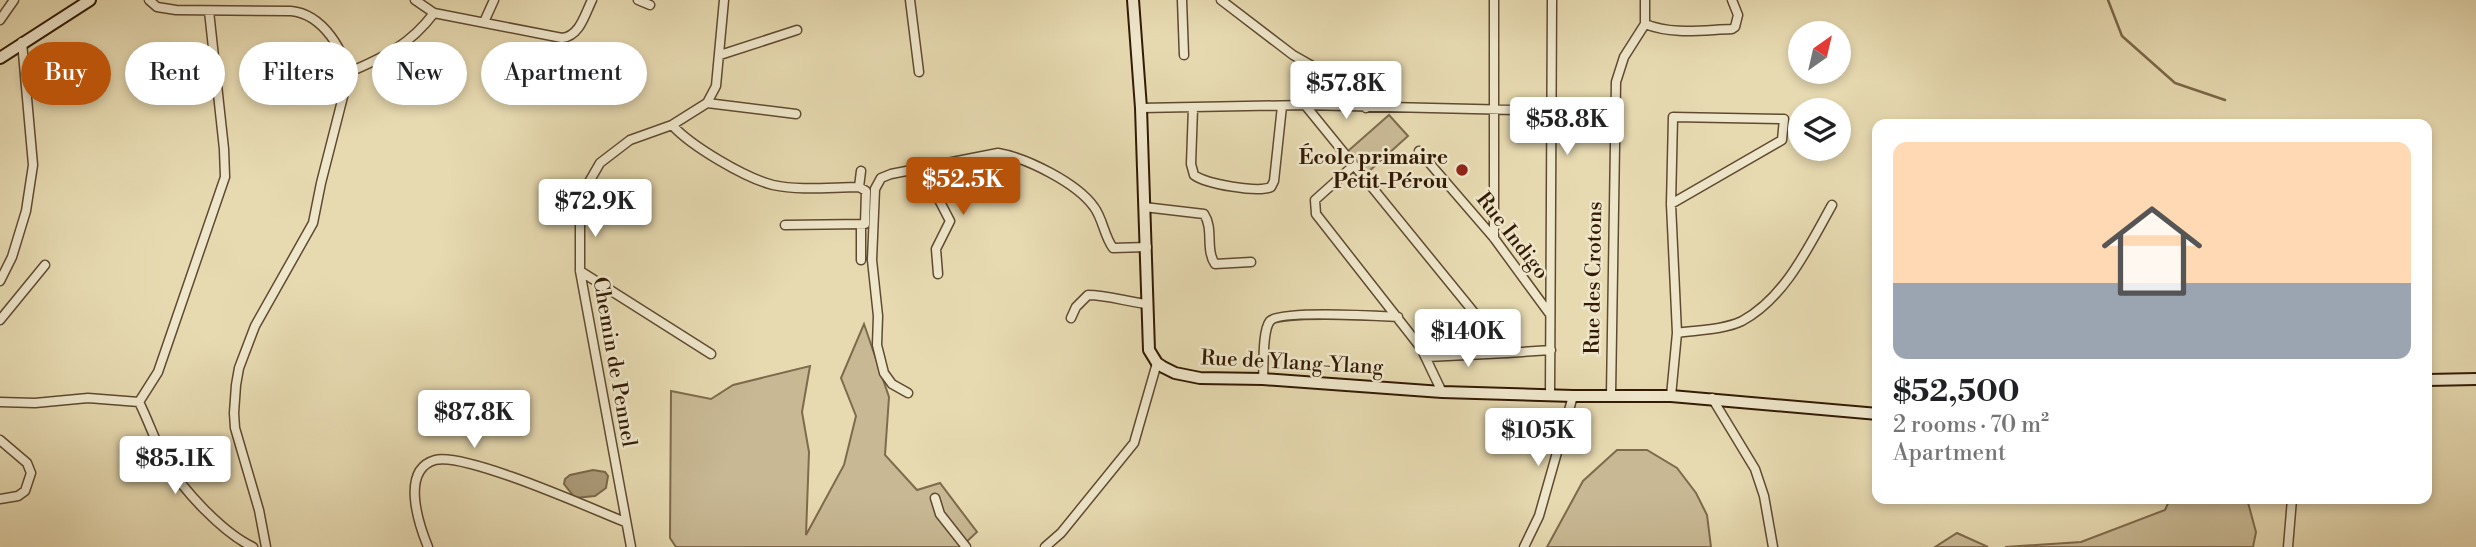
<!DOCTYPE html>
<meta charset="utf-8">
<style>
body{margin:0;font-family:"Libre Bodoni",serif;background:#f6f6f6;color:#202124;height:100vh;display:flex;flex-direction:column;font-size:26px;white-space:nowrap}
*{box-sizing:border-box;margin:0}
p{font-size:23px;color:#757577}
.icon{flex:none;width:38px;height:38px;fill:none;stroke:currentColor;stroke-width:2;stroke-linecap:round;stroke-linejoin:round}
.map{position:relative;flex:1;overflow:hidden}
.side{position:absolute;left:1872px;top:119px;width:560px;height:385px;display:flex;flex-direction:column;background:#fff;border-radius:14px;box-shadow:0 4px 10px #0003}
.side>*{flex:none}
.guide{position:absolute;left:21px;top:42px;width:665px;height:63px;display:flex;gap:14px}
.needle{width:46px;rotate:34deg}
.tools{position:absolute;left:1788px;top:21px;display:grid;gap:14px}
.tools a{display:grid;place-items:center;width:63px;height:63px;border-radius:50%;background:#fff;box-shadow:0 4px 10px #0003;font-size:35px}
.price{position:absolute;translate:-50% -60px;padding:0 16px;border-radius:7px;background:#fff;color:#222;font-size:23px;line-height:46px;filter:drop-shadow(0 2px 4px #0008)}
.price::after{content:'';position:absolute;left:50%;top:42px;width:21px;height:16px;margin-left:-10px;background:inherit;clip-path:polygon(0 0,100% 0,50% 100%)}
.price.active{background:#b45309;color:#fff}
ul{padding:0;list-style:none}
li{display:grid;align-content:center;gap:14px;height:371px;padding:0 21px}
li span{display:grid;place-items:center;height:217px;border-radius:14px;color:#555}
li>.icon{margin-inline-start:auto}
span .icon{width:126px;height:126px;fill:#fffc;stroke-width:1}
li b{font-size:30px}
.pill{padding:0 24px;border-radius:32px;background:#fff;box-shadow:0 4px 10px #0003;font-size:24px;line-height:63px}
.pill.active{background:#b45309;color:#fff}
.map>svg:first-child{display:block}
</style>
<div class="map">
<svg width="2476" height="547" viewBox="0 0 2476 547">
<rect width="100%" height="100%" fill="#e7dab1"/>
<filter id="stains"><feTurbulence type="fractalNoise" baseFrequency=".00286" numOctaves="4"/><feColorMatrix values="0 0 0 0 .2 0 0 0 0 .09 0 0 0 0 .02 0 0 0 .5 -.17"/></filter>
<radialGradient id="worn" r=".72"><stop offset=".6" stop-color="#630" stop-opacity="0"/><stop offset="1" stop-color="#630" stop-opacity=".3"/></radialGradient>
<path fill="#c8b994" stroke="#7e6a4c" stroke-width="2" d="M1389,115L1408,136L1367,173L1348,151Z
M864,324L889,397L885,455L917,490L940,483L977,532L961,547H676L670,538L671,391L711,399L733,385L810,366L802,412L809,452L806,535L844,465L856,416L841,378Z
M1617,450H1647L1677,468L1696,493L1707,515L1711,547H1547L1583,481Z
M2170,499H2247L2256,532L2253,547H2005L2081,542L2165,510Z
M1957,533L1988,547H1935Z"/>
<path fill="#aa9976" stroke="#7a6648" stroke-width="2" d="M593,470L605,472L608,476L606,488L595,496L575,498L564,484L565,479L570,475Z"/>
<g fill="none" stroke-linecap="round" stroke-linejoin="round">
<path stroke="#7a6648" stroke-width="2.5" d="M2108,0L2122,36L2175,83L2225,100"/>
<defs>
<path id="street" d="M149,0L157,7L176,10L291,11C322,14 347,51 347,81L321,183L313,223L255,326L239,368L236,385L234,413L235,428L259,510L266,547
M415,0L434,13L562,38C580,36 585,14 592,0
M638,0L650,5
M910,0L919,72
M1182,0L1184,55
M1221,0L1293,55L1360,93L1366,108
M1494,0V238
M0,20L14,0
M484,22L494,0
M1645,24C1673,35 1702,30 1732,29L1735,27L1738,15L1732,0
M720,55L797,30
M347,73C383,58 410,45 434,13
M707,103L796,114
M1305,105L1507,353L1551,350
M1141,108L1305,105L1552,111
M1193,108L1191,164L1194,175C1206,184 1258,193 1271,187L1274,181L1282,106
M672,125C691,146 745,178 773,185C800,191 832,187 859,187L866,191L865,224L785,225
M1419,151L1494,238L1549,313
M1353,166L1315,200L1316,214L1421,348L1442,392
M926,167L937,196L950,221L936,249L938,274
M859,187L861,171
M1144,207L1204,214C1214,229 1205,249 1215,264L1251,262
M861,225V260
M580,271L711,354
M0,281L12,257L26,211L33,165L22,42
M1071,318L1076,307L1088,295C1108,295 1127,302 1147,304
M0,320L45,265
M1677,333C1697,330 1723,330 1742,321C1785,298 1809,246 1832,205
M1427,357L1507,353
M1263,379C1264,365 1262,331 1270,321C1279,310 1379,316 1398,317
M908,393L892,384L884,373L877,345L878,316L872,260L875,189L881,178L891,174L998,153C1027,158 1077,183 1094,207C1103,219 1104,236 1113,248L1147,247
M1611,395L1616,82L1624,57L1645,24V0
M1550,396L1552,0
M1671,396L1677,333L1671,204L1673,117L1784,119L1782,140L1671,204
M1712,398L1755,469L1764,496L1773,547
M0,402L35,403L88,398L139,402
M139,402L158,372L225,177L224,149L209,11
M139,402C149,422 156,444 167,463C184,491 223,533 253,547
M0,440L27,463L31,473L25,491L18,496L0,499
M935,498L940,514L966,547
M428,547C419,525 400,470 435,460C465,452 590,508 625,522
M631,547L580,271V213L585,189L600,163L630,140L672,125L707,103L716,86L724,0
M1045,547L1061,533L1134,443L1157,363
M1524,547L1539,516L1573,396
M2288,547L2292,499"/>
<path id="secondary" d="M1133,0L1141,108L1149,350L1157,363L1163,367L1175,373L1200,378L1263,379L1442,392L1573,396H1671L1878,414
M0,58L90,0
M2427,380L2476,379"/>
</defs>
<use href="#street" stroke="#604a2f" stroke-width="11"/>
<use href="#secondary" stroke="#331a04" stroke-width="14"/>
<use href="#street" stroke="#efe7cc" stroke-width="8"/>
<use href="#secondary" stroke="#efe7cc" stroke-width="10"/>
</g>
<circle fill="#8f2418" stroke="#efe7cc" stroke-width="2.5" cx="1462" cy="170" r="7"/>
<g text-anchor="middle" dominant-baseline="central" stroke-width="5" stroke-linejoin="round" paint-order="stroke">
<g font-size="21" font-weight="bold" fill="#331a04" stroke="#efe7cc" text-anchor="end">
<text x="1448" y="158">École primaire<tspan x="1448" dy="24">Petit-Pérou</tspan></text>
</g>
<g font-size="21" fill="#331a04" stroke="#efe7cc">
<text transform="translate(1512 236) rotate(52)">Rue Indigo</text>
<text transform="translate(1594 278) rotate(-89)">Rue des Crotons</text>
<text transform="translate(614 362) rotate(80)">Chemin de Pennel</text>
<text transform="translate(1292 363) rotate(3)">Rue de Ylang-Ylang</text>
</g>
</g>
<rect width="100%" height="100%" filter="url(#stains)"/>
<rect width="100%" height="100%" fill="url(#worn)"/>
</svg>
<div class="tools">
<a><svg class="needle" viewBox="-14 -14 28 28"><path d="M0-13l5 13h-10z" fill="#e53935"/><path d="M0 13l5-13h-10z" fill="#757577"/></svg></a>
<a><svg class="icon" aria-label="layers" viewBox="0 0 24 24"><path d="M12 4l9 5-9 5-9-5zM3 14l9 5 9-5"/></svg></a>
</div>
<b class="price" style="left:1346px;top:121px">$57.8K</b>
<b class="price" style="left:1567px;top:157px">$58.8K</b>
<b class="price active" style="left:963px;top:217px">$52.5K</b>
<b class="price" style="left:595px;top:239px">$72.9K</b>
<b class="price" style="left:1468px;top:369px">$140K</b>
<b class="price" style="left:474px;top:450px">$87.8K</b>
<b class="price" style="left:1538px;top:468px">$105K</b>
<b class="price" style="left:175px;top:496px">$85.1K</b>
<div class="guide">
<a class="pill active">Buy</a>
<a class="pill">Rent</a>
<a class="pill">Filters</a>
<a class="pill">New</a>
<a class="pill">Apartment</a>
</div>
<section class="side">
<ul>
<li><span style="background:linear-gradient(#ffd9b3 65%,#9aa5b1 0)"><svg class="icon" aria-label="home" viewBox="0 0 24 24"><path d="M3 11l9-7 9 7M6 9v11h12V9"/></svg></span><div><b>$52,500</b><p>2 rooms · 70 m²</p><p>Apartment</p></div></li>
</ul>
</section>
</div>
